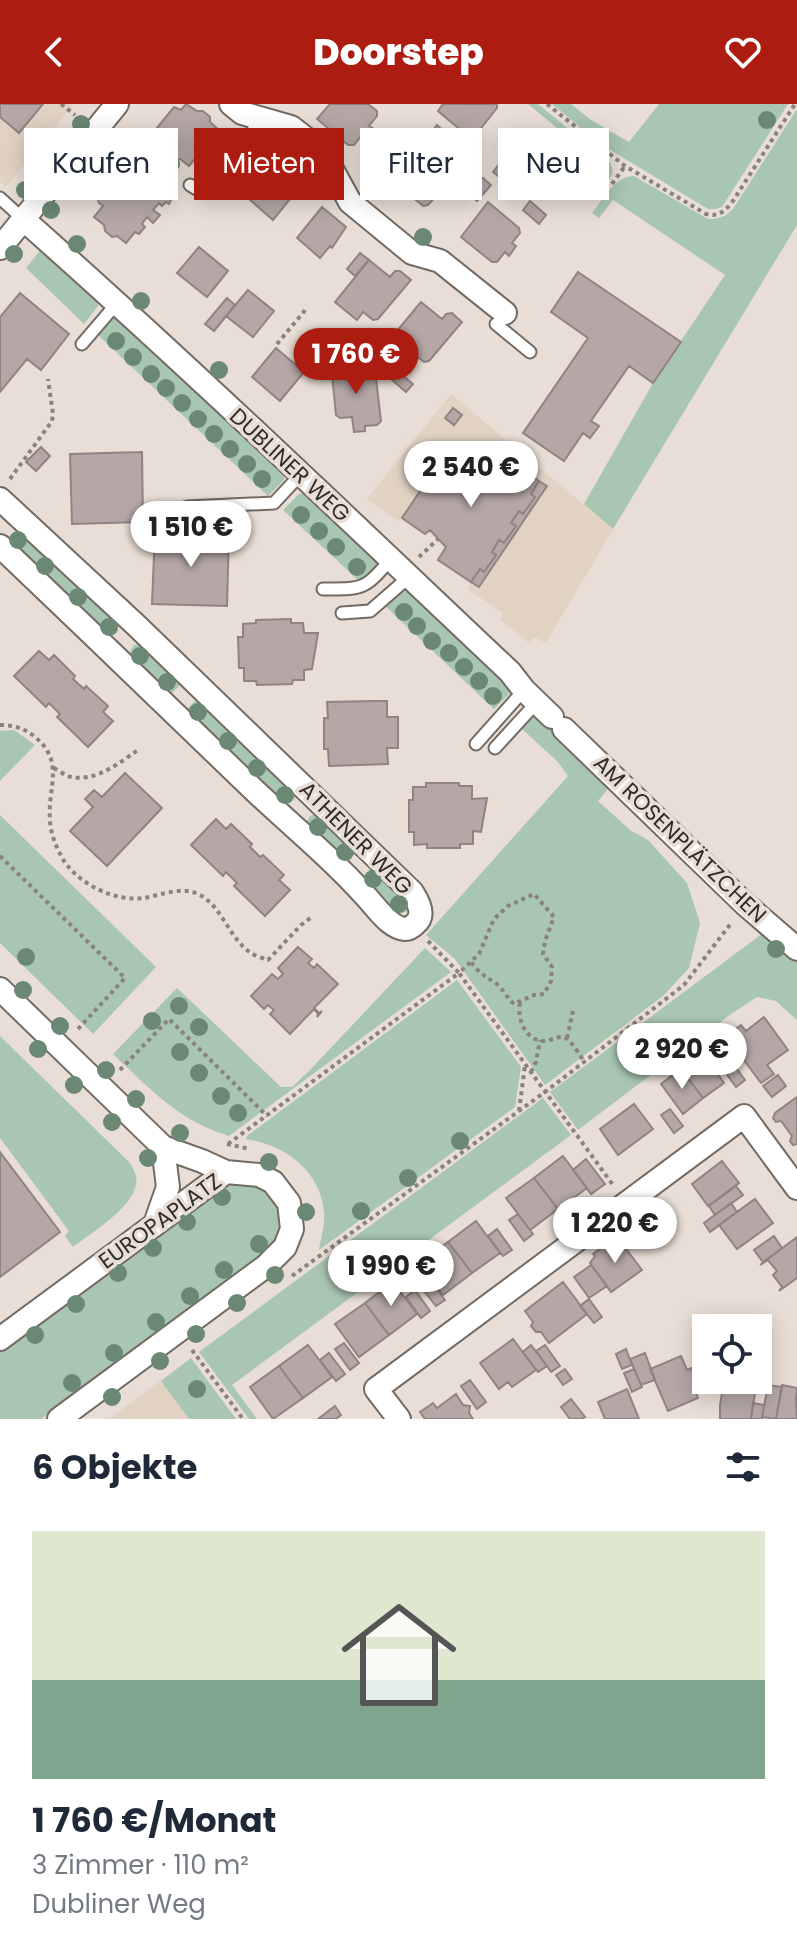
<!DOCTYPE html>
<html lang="de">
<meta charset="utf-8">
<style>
body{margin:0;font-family:Poppins,sans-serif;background:#f6f6f7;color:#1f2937;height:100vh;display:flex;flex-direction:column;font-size:30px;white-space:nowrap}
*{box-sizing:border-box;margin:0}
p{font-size:26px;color:#747a83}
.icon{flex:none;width:44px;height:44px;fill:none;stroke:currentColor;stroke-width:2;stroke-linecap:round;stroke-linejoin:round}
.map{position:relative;height:1315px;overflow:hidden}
.details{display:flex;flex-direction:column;background:#fff;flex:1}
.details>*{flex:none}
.top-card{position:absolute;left:24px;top:24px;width:750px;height:72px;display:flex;gap:16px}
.buttons{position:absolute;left:692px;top:1210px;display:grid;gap:16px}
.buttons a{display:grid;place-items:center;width:80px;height:80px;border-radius:0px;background:#fff;box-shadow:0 4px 20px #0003;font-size:40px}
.price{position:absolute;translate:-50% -68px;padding:0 18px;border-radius:28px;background:#fff;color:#222;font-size:26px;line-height:52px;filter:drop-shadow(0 2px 4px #0008)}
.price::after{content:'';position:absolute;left:50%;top:48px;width:24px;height:18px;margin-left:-12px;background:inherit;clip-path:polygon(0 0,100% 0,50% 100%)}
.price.active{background:#ac1c10;color:#fff}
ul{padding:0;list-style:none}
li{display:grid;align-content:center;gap:16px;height:424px;padding:0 32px}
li+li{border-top:2px solid #e0e1e3}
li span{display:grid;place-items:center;height:248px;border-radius:0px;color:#555}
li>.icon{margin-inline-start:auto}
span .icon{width:144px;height:144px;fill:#fffc;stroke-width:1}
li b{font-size:34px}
h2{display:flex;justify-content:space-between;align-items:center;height:96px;padding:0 32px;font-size:34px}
.tag{padding:0 28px;border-radius:0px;background:#fff;box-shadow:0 4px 20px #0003;font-size:28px;line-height:72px}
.tag.active{background:#ac1c10;color:#fff}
header{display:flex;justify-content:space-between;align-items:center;height:104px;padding:0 32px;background:#ac1c10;color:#fff;font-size:36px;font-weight:800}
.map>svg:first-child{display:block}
</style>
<header><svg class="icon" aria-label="back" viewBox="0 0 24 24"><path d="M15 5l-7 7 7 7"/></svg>Doorstep<svg class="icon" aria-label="heart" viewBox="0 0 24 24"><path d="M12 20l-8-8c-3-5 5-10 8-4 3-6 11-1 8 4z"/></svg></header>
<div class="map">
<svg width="797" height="1315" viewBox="0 0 797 1315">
<rect width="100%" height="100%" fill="#e8ded5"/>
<path fill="#e1d2c4" d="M0,0H74L6,83L0,78Z
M451,290L613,425L546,539L534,533L529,539L500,516L503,509L467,485L471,478L438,456L446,443L430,427L425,430L402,414L398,417L367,395Z
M191,1254L236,1315H109Z"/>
<path fill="#a9c6b2" d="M528,0H538L610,59C613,65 614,69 609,75L571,43L574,38Z
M552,0H571L591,16L629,38L659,0H788L722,103L716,105H708L602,41Z
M797,5V121L613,425L584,400L653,279L725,171L613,96L599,114L592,109C603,95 615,72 634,72L708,115C719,115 725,113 733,105Z
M43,143L98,195V202L84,220L26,164Z
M112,214H120L284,368V376L268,392L98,231Z
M307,388L376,454V462L364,475L358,476L283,406L299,390Z
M21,424L117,517L118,528L109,533L7,438Z
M409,487L510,581L511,588L494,605L384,501L401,488Z
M138,540L143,542L182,579L169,592L131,554L129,549L134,541Z
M198,594L293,685L295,695L290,699H281L185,607Z
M535,610L611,681L598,697L630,726L648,736L687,779L700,819L689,864L663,892L545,981L455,855L426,831L568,672L558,658L522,625Z
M14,626L35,641L0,677V627Z
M315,710L319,711L357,746L345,760L306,720L310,712Z
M0,711L156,863L93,930L0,839Z
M373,762L408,794L410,803L408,807L399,810L395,808L360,775Z
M769,827L797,854V916L776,897L757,893L731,910L578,1026L550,988L759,832Z
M425,844L451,868L229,1032C179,1017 150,985 113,950L177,884L281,983H292L310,966Z
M457,876L521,963L515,1003L319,1146C321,1134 325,1122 324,1108C320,1066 285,1041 246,1035L247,1032Z
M0,932L129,1058C134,1065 138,1073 136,1081C131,1105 91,1129 73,1143L65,1132L69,1127L0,1034Z
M543,994L571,1031L232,1281L257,1315H249L199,1248Z
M232,1078C243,1079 255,1080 264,1087C278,1097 283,1119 276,1135C273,1142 265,1149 259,1155L41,1315H0V1243L216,1082Z
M191,1254L236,1315H189L161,1277Z"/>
<path fill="#b4a7a5" stroke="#908382" stroke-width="2" d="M0,0H43L19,29L0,13Z
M186,0L197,7H203L210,13V18L219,26L210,37L216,42L204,56L198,51L189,62L180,55H177L161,40L158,45L160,50L156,55L151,53L147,58L165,70V73L175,80L165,92L171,96L169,100L166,98L162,102L159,99L153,106L160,111L153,119L147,113L142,120L145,123L139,130L135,128L126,139L117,132L112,133L105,127L104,121L94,113L103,102L99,99L98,96L174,3L181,6Z
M330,0H368L377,7V12L369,22L374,25L366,34L362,31L354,41H348L317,15Z
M443,0H497V4L474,33H469L438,7Z
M437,21L453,35L446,43L430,30Z
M534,29L565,54V60L542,88L537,89L505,63Z
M430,30L446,43L439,52L422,38Z
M419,42L451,68V73L443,82L448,86L440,95L436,92L428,101L423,102L392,76Z
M500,59L517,73L510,81L493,68Z
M275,64L299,84L273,116L249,95Z
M483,74L491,81L477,97L469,90Z
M530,97L546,111L539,120L523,106Z
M488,98L519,124L520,129L512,139L516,142L509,152L505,148L497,158H492L461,133Z
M322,103L346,123L332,144L330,142L320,154L297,134Z
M199,143L228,167L207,193L177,169Z
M360,149L369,156L355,172L347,165Z
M369,156L390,173L395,167H400L411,176L378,215L373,216L363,208L357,216L335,198Z
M578,168L681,238L653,279L629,262L591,317L599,322L590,334L583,329L564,357L523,329L588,234L551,208Z
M248,186L274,207L253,233L226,212Z
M20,189L69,230L41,266L27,255L0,288V213Z
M227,194L235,201L214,227L205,220Z
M421,198L442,215L446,210L452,209L462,218L429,257L424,258L414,250L405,262L396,254L399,250L386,240Z
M385,225L394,231L380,248L372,241Z
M315,238L316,253L304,254L303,239Z
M276,244L304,268L280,297L252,273Z
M344,258L348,262L349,269L375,266L381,317L377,321L365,322V327L354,328L352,313L340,314L336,311L331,260Z
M396,266L413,280L406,288L390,274Z
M453,304L462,311L454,321L445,314Z
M451,341L494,372L506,354L539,377L531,390L535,393L523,410L519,407L511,419L516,422L504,439L499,436L492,448L496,451L484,468L480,465L471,478L438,456L446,443L430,426L425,430L402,414Z
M41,343L50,352L36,367L26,358Z
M142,348L143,418L72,420L70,350Z
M539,377L547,382L479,483L471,478L480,465L484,468L496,451L492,448L499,436L504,439L516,422L511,419L519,407L523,410L535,393L531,390Z
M155,427L229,429L227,502L152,500Z
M291,515V519H303L304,529H318L312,565L304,566V576H293L292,580L257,581L256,577H244V564H239L238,533H243V520L256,519V516Z
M39,547L49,556L54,551L75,572L73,575L84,585L86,582L108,602L103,608L113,617L88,643L57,613L60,610L49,599L46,603L14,572Z
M374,597H387V613H398V644H387L388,660L329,662L328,645H324V614H328L327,598Z
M125,669L162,704L107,762L70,727L93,703L85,695L94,686L102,693Z
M426,679H459V682H472V695L487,694L481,728L473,727V740H460V744H427V740L414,741V728H409V696H413V683H426Z
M216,715L226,725L231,720L252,740L250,743L260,753L263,751L284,771L279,776L290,786L265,812L234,782L237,779L226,768L223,772L191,741Z
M298,843L312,855L308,859L314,864L317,860L338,880L314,904L319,909L322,907L317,913L318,910L314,905L290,930L270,910L274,906L268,901L264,905L251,892L272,870L278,875L283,870L278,864Z
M764,913L788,946L767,961L774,970L761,979L726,932L741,921L746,927Z
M703,949L724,979L703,994L681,965Z
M732,958L745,976L736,983L723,965Z
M681,965L703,994L683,1010L661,980Z
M778,971L786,982L772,993L763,982Z
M797,993V1040L793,1041L790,1037L792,1032L781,1017L776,1018L773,1014L775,1009Z
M634,1000L653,1025L618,1051L600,1025Z
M670,1005L683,1022L674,1029L661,1011Z
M0,1048L60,1128L0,1173Z
M563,1052L587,1084L558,1105L534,1074Z
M586,1055L605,1080L591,1090L573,1066Z
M722,1057L739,1079L708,1102L692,1080Z
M534,1074L558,1105L530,1126L506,1094Z
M736,1082L743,1091L715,1111L709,1102Z
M755,1095L773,1119L737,1145L719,1121Z
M731,1099L737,1108L710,1128L704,1119Z
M518,1110L533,1130L524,1137L509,1116Z
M476,1117L500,1149L472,1169L448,1138Z
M497,1125L512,1146L503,1152L488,1132Z
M774,1132L782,1144L763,1158L754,1146Z
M617,1133L642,1166L611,1188L590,1159L595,1152L593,1150Z
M797,1133V1174L779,1187L782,1183L773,1171L777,1167L768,1156L760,1161Z
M448,1138L472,1169L443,1191L419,1159Z
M591,1161L607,1182L589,1194L574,1173Z
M429,1175L445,1196L436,1202L420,1182Z
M393,1178L417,1210L389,1231L365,1199Z
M563,1178L587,1210L549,1239L541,1228H536L531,1222L533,1218L525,1207Z
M415,1186L430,1207L421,1214L406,1193Z
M589,1195L602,1213L594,1219L580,1202Z
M365,1199L389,1231L359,1253L335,1220Z
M513,1235L536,1266L512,1283L508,1278L499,1285L480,1259Z
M344,1239L359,1259L350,1266L335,1245Z
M308,1241L332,1273L303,1294L279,1262Z
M531,1241L547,1262L538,1268L523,1248Z
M545,1241L560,1262L551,1268L536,1247Z
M626,1245L632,1261L622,1265L616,1250Z
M329,1249L345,1270L336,1277L320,1256Z
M645,1249L655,1276L641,1281L630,1255Z
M681,1252L687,1266L691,1264L697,1278L693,1280L698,1294L668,1307L650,1265Z
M279,1262L303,1294L273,1315L250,1283Z
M565,1265L572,1275L563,1281L556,1271Z
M634,1265L642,1283L632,1288L624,1269Z
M470,1276L486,1298L477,1305L461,1282Z
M724,1276H757L751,1315H720V1301Z
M768,1281L782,1283L776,1315L762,1313Z
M782,1281L797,1284L796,1296L797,1315H776Z
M627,1285L639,1315H605L598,1298Z
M456,1290L463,1301L470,1302L469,1309L473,1315H425L420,1308L433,1299L437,1304Z
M571,1295L585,1313L582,1315H570L561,1303Z
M753,1299L764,1301L762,1315H751Z
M335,1302L341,1311L336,1315H318Z"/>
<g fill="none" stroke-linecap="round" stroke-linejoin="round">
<defs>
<path id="service" d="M190,81L200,87L207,83L262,15
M0,94L23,115
M496,220L530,248
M82,240L117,199
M187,403L274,399L301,370
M323,485C364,485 364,486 391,455
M342,509L370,507L409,473
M476,640L524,586
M495,644L537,598"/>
<path id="minor" d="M231,0L242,9L291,23L322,47L350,98L412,149L440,157L505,209
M23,115C189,262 349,416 510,568L524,586L552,613
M0,144L117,0
M0,395L137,522L412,788C418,797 426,811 415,820C413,822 409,825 405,825C393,824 383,812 376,804C341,762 294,724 254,686C169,604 85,523 0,442
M564,625L746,801L797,845
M0,885L163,1043L202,1057L226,1068L259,1071L273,1078L289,1099L292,1125L285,1143L266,1162L59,1315
M155,1120L168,1083L163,1043
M0,1235L226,1068
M399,1315L376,1285L744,1012L797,1084"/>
</defs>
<use href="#service" stroke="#736a63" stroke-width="15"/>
<use href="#minor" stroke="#736a63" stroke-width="26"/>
<path stroke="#89827d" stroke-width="4" stroke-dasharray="4 4" stroke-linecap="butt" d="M61,0L75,11
M547,0L625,62L706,110C718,113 723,108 731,100L795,0
M612,80L625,62
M277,240L307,204
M10,375L52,317L53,310L48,275
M419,453L438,435
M0,621C13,621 24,624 34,632C66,658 47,683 50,717C51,732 57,745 64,757C80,781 116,798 144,794C161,791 182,782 198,790C222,801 229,835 251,849C255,852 263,854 268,856L301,821L313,812
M54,664C59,667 66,672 71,673C96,678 119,659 138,646
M0,752L125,874L78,925
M428,837L459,869L479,850L494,815L508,802L534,790L554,813L545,837L543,850L552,863L551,877L544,890L534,891L514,900C507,894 503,885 497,880C485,872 480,870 471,858
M520,899C517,915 525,937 545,937C550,937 558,932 563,933C571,935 579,951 584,957
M567,934L573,907
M120,966L169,915L267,1012
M531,968L536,958L540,936
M519,1007L525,961
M227,1040L250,1045
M228,1040L459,869L613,1081
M292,1172L545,988L684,881L732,818
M192,1246L243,1315"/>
<use href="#service" stroke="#fff" stroke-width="11"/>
<use href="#minor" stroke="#fff" stroke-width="22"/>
</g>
<g fill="#6a8873">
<circle cx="767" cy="16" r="9"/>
<circle cx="81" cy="20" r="9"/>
<circle cx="105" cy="40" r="9"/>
<circle cx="171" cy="60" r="9"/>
<circle cx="308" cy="60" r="9"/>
<circle cx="25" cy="86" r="9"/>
<circle cx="51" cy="106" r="9"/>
<circle cx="423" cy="133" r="9"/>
<circle cx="77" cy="140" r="9"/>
<circle cx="14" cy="150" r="9"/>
<circle cx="141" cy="197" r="9"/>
<circle cx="116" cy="237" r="9"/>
<circle cx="133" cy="253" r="9"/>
<circle cx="219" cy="266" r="9"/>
<circle cx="151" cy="270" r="9"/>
<circle cx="166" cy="284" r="9"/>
<circle cx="182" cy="299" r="9"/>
<circle cx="198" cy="315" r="9"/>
<circle cx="214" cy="330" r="9"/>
<circle cx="230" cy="345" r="9"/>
<circle cx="247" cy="360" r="9"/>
<circle cx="262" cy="375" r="9"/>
<circle cx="301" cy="411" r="9"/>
<circle cx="319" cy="427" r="9"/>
<circle cx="18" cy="436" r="9"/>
<circle cx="336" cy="443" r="9"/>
<circle cx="45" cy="462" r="9"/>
<circle cx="357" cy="463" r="9"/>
<circle cx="78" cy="493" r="9"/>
<circle cx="404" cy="508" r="9"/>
<circle cx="417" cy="522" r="9"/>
<circle cx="109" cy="523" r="9"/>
<circle cx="432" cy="537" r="9"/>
<circle cx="449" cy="549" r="9"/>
<circle cx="140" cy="552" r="9"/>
<circle cx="464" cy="563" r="9"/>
<circle cx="479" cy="577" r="9"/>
<circle cx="167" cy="578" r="9"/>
<circle cx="493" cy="592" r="9"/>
<circle cx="198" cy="608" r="9"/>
<circle cx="228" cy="637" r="9"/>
<circle cx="257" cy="664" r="9"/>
<circle cx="285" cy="691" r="9"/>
<circle cx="318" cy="723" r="9"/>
<circle cx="345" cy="748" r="9"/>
<circle cx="373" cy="775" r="9"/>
<circle cx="399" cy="800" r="9"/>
<circle cx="776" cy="845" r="9"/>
<circle cx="26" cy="853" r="9"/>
<circle cx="23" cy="886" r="9"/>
<circle cx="179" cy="902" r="9"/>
<circle cx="152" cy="917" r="9"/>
<circle cx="60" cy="922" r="9"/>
<circle cx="199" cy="923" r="9"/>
<circle cx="38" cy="945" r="9"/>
<circle cx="180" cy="948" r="9"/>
<circle cx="106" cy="966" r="9"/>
<circle cx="199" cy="969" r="9"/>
<circle cx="74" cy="981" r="9"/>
<circle cx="221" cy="992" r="9"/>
<circle cx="136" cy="995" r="9"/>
<circle cx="238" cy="1009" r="9"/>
<circle cx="112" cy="1018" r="9"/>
<circle cx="180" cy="1029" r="9"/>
<circle cx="460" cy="1037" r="9"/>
<circle cx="148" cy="1054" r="9"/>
<circle cx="269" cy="1058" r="9"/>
<circle cx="408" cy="1074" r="9"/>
<circle cx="222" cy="1093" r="9"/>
<circle cx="361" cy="1107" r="9"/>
<circle cx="306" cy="1108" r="9"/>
<circle cx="187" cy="1118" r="9"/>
<circle cx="259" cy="1140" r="9"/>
<circle cx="153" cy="1144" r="9"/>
<circle cx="224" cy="1166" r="9"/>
<circle cx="118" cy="1169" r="9"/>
<circle cx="275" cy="1171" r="9"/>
<circle cx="190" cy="1192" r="9"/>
<circle cx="237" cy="1199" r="9"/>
<circle cx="76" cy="1200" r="9"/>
<circle cx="156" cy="1218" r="9"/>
<circle cx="196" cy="1230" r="9"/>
<circle cx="35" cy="1231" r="9"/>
<circle cx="114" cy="1249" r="9"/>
<circle cx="160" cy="1257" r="9"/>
<circle cx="72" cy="1279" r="9"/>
<circle cx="197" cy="1285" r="9"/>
<circle cx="112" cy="1293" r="9"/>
</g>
<g text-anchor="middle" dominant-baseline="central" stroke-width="7" stroke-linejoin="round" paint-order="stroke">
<g font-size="22" fill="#302c29" stroke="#e8ded5">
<text transform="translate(290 361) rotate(43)">DUBLINER WEG</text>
<text transform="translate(356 734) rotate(45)">ATHENER WEG</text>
<text transform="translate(680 735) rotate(44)">AM ROSENPLÄTZCHEN</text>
<text transform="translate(160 1117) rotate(-36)">EUROPAPLATZ</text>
</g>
</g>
</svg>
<div class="buttons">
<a><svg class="icon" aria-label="locate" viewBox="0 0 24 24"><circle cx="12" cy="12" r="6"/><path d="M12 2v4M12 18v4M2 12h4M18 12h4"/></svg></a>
</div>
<b class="price active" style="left:356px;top:292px">1 760 €</b>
<b class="price" style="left:471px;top:405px">2 540 €</b>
<b class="price" style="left:191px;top:465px">1 510 €</b>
<b class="price" style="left:682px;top:987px">2 920 €</b>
<b class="price" style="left:615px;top:1161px">1 220 €</b>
<b class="price" style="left:391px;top:1204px">1 990 €</b>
<div class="top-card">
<a class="tag">Kaufen</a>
<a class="tag active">Mieten</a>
<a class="tag">Filter</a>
<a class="tag">Neu</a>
</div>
</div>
<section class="details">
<h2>6 Objekte<svg class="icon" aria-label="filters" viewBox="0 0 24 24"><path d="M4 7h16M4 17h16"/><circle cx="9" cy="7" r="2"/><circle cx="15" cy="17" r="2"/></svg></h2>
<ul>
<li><span style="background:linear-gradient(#dfe7d0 60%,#7fa58c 0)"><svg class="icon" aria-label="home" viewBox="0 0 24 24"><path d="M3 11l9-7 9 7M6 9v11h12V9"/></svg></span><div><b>1 760 €/Monat</b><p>3 Zimmer · 110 m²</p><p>Dubliner Weg</p></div></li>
</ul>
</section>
